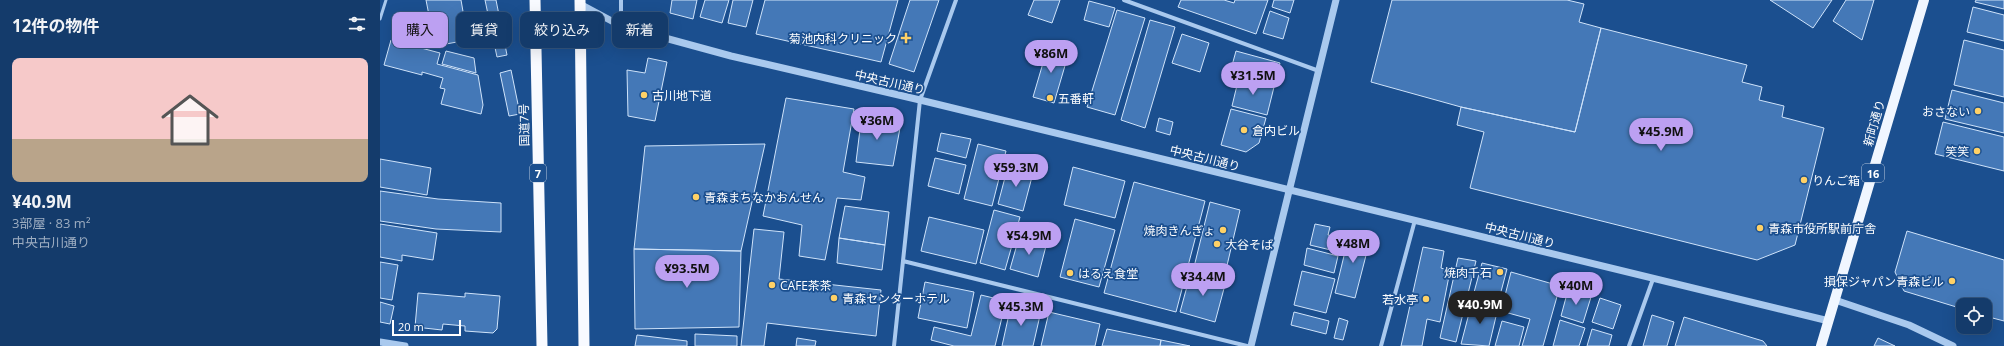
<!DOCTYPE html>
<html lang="ja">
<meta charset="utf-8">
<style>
body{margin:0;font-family:"Open Sans","Noto Sans JP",sans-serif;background:#1d4271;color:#f1f3f6;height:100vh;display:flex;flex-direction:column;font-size:15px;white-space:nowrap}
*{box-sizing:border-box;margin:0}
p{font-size:13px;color:#9dadc1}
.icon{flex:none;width:22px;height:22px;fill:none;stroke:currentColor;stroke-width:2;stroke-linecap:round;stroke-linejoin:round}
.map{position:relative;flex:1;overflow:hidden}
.panel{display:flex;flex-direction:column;background:#143b6b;width:380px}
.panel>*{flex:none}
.hud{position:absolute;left:12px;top:12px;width:380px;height:36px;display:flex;gap:8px}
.fabs{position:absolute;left:1576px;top:298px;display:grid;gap:8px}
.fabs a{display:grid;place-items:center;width:36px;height:36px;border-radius:8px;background:#143b6b;box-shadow:0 4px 16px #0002,0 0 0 1px #33557e;font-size:20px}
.scale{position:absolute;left:12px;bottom:10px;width:69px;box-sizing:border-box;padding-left:4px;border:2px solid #fff;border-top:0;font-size:11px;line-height:14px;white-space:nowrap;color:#fff;-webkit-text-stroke:3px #1b4f8f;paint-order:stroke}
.price{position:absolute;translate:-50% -34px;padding:0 9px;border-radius:14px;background:#bca0f2;color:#111;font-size:13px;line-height:26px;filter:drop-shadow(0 1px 2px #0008)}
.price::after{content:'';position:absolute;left:50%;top:24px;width:12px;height:9px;margin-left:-6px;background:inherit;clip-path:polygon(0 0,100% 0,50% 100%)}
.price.active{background:#222;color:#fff}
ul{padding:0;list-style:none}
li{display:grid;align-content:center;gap:8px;height:212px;padding:0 12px}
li+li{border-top:1px solid #33557e}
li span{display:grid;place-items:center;height:124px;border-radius:8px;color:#555}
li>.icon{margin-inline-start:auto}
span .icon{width:72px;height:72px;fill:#fffc;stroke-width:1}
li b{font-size:17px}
h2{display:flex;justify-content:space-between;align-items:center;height:48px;padding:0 12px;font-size:17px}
.tag{padding:0 14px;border-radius:8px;background:#143b6b;box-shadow:0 4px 16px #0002,0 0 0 1px #33557e;font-size:14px;line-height:36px}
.tag.active{background:#bca0f2;color:#111}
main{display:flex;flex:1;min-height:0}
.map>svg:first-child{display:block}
</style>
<main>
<section class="panel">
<h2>12件の物件<svg class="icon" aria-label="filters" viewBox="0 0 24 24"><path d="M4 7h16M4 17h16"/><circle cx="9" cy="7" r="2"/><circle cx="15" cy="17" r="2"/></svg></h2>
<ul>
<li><span style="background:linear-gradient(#f6c9c9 65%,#b9a48a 0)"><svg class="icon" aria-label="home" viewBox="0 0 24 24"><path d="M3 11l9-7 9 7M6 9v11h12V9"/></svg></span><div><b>¥40.9M</b><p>3部屋 · 83 m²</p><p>中央古川通り</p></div></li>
</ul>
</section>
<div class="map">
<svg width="1624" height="346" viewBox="0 0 1624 346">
<rect width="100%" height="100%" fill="#1b4f8f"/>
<path fill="#4478b7" stroke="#cfe3fa" d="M46,0H81L88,40L55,46Z
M105,0H116L127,55L117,57Z
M292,0H317L313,19L290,13Z
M325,0H349L342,23L320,17Z
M353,0H373L366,27L348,23Z
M385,0H518L501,62L376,34Z
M530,0H559L534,72L509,64Z
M654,0H680L672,23L648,15Z
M801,0H844L854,3L855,0H888L876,34L798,7Z
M894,0H914L910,13L892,7Z
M1012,0H1187L1204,4L1199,22L1221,28L1195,132L1081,107L991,82Z
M1390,0H1452L1433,28Z
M1466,0H1494L1482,40L1453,21Z
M1596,0H1624V9L1595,2Z
M709,1L735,8L729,27L704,20Z
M1593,7L1624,15V41L1587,32Z
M737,10L765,18L735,115L707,107Z
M890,11L909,18L903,39L883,33Z
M770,20L795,27L765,128L741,120Z
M1221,28L1367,65L1362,82L1382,87L1379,100L1404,106L1402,117L1444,128L1415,245L1377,260L1090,188L1104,132L1077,125L1081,107L1195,132Z
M802,34L829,43L820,72L792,63Z
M11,40L60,53L57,64L98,75L103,105L101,114L61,104L65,89L60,88L63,78L42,72V75L4,65Z
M1584,40L1624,50V97L1574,85Z
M668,46L689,52L674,103L653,97Z
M66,51L94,58L96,73L62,64Z
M856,51L900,63L895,82L851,69Z
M268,58L287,62L275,121L248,116L247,70L265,73Z
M131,70L140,114L129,116L120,73Z
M859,77L894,87L887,115L852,106Z
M1572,90L1624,103V133L1565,119Z
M406,98L474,109L463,172L485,177L481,200L457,198L445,260L419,256L422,225L383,216Z
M851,109L886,118L879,143L866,152L841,145Z
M482,113L511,119L520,128L513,166L476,162Z
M779,118L793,122L790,135L776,131Z
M1563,122L1624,137V171L1555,154Z
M561,133L591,139L586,158L557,151Z
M385,144L361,251L254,249L265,146Z
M598,144L626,151L612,206L584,199Z
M555,158L586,165L579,194L548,186Z
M0,159L51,168L47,195L0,187Z
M628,166L653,173L643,211L618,204Z
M693,167L745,181L735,218L684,205Z
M754,182L825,201L796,312L724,293Z
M0,191L58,199L121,203V232L56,229L0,221Z
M830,202L860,210L845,274L814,267Z
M465,206L509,212L505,245L459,238Z
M614,210L640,217L625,270L600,263Z
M549,217L604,230L596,264L541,251Z
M695,219L735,230L719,287L680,277Z
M0,224L57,233L53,260L22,255V261L0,257Z
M935,224L950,227L948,235L962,238L959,252L930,245Z
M374,229L404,232L399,279L501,290L496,336L387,323L384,346H361Z
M970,231L991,236L975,298L955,293Z
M1527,231L1624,260V321L1605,316V305H1583V309L1524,291L1515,272Z
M640,234L667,242L658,277L630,269Z
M459,238L505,245L502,270L457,263Z
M1043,247L1064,251L1061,268L1070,271L1060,322L1047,319L1042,346H1021Z
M927,248L958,256L954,273L924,265Z
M254,249L361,251L359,327L255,329Z
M1078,258L1096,261L1076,342L1060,338Z
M0,262L18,265L12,300L0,298Z
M1102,263L1127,269L1118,303L1093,296Z
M922,271L955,279L946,313L914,305Z
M811,272L846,281L835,322L800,312Z
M1131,272L1180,286L1163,346H1142L1150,319L1121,311Z
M545,282L594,292L587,328L538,318Z
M1188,290L1211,297L1203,323L1181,316Z
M38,293L85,297V293L120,296L117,329L113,333L85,331V326L63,324L62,330L35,327Z
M601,295L626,301L615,346H574L551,340L554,327L591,336Z
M1220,298L1241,305L1233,329L1212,322Z
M0,302L14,306L10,324L0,322Z
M1092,302L1118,308L1109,346L1081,344Z
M631,305L661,311L653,346H622Z
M669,312L720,324L715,346H661Z
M914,312L949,321L946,334L911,325Z
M1272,315L1294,322L1287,346H1263Z
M1304,317L1383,341L1387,346H1295Z
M959,318L968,321L963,340L954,338Z
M1180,320L1205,328L1199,346H1173Z
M1122,321L1144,327L1139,346H1115Z
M727,329L781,340L780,346H722Z
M1212,329L1232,335L1229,346H1207Z
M315,334L357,336V346H315Z
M257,335L307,341V346H255Z
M417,338L436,341L435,346H416Z
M1498,338L1515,346H1494Z
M781,340L810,346H780Z"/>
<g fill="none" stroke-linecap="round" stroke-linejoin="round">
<path stroke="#a9c9ee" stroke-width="3" d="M0,19L6,0"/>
<path stroke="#a9c9ee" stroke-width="4" d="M744,0L939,71
M241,26V0
M523,261L867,346
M514,346L540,100L576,0
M1001,346L1035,220
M1249,346L1273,279"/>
<path stroke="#a9c9ee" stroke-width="7" d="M200,4L241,26L351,56L540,100L1449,321
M1455,300L1529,325L1573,346
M0,342L25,346
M871,346L956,0"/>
<path stroke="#f0f6ff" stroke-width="10" d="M1441,346L1544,0"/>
<path stroke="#f8faff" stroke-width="11" d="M155,0L162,346
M200,0L204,346"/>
</g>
<g fill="#ffd166" stroke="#1b4f8f" stroke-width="1.5">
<path d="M524 32h4v4h4v4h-4v4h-4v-4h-4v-4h4z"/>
<circle cx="264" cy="95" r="4"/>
<circle cx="670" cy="98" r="4"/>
<circle cx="1598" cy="111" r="4"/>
<circle cx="864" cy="130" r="4"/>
<circle cx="1597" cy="151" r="4"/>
<circle cx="1424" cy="180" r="4"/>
<circle cx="316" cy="197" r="4"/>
<circle cx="1380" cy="228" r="4"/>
<circle cx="843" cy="230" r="4"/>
<circle cx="837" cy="244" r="4"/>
<circle cx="1120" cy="272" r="4"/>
<circle cx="690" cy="273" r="4"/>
<circle cx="1572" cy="281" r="4"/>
<circle cx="392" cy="285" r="4"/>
<circle cx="454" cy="298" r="4"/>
<circle cx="1046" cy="299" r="4"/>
</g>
<g text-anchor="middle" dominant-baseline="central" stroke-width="3.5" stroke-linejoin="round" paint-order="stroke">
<g fill="#1b4f8f" stroke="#bbcadd" stroke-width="1">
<rect x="150" y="164" width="16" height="18" rx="3"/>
<rect x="1482" y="164" width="22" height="18" rx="3"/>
</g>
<g font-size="11" font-weight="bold" fill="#fff">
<text x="158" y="173">7</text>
<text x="1493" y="173">16</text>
</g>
<g font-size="12" fill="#fff" stroke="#1b4f8f" text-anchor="start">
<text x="517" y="38" text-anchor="end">菊池内科クリニック</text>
<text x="272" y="95">古川地下道</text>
<text x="678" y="98">五番軒</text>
<text x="1590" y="111" text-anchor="end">おさない</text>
<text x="872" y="130">倉内ビル</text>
<text x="1589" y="151" text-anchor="end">笑笑</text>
<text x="1432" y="180">りんご箱</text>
<text x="324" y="197">青森まちなかおんせん</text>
<text x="1388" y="228">青森市役所駅前庁舎</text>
<text x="835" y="230" text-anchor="end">焼肉きんぎょ</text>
<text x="845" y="244">大谷そば</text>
<text x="1112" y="272" text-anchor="end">焼肉千石</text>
<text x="698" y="273">はるえ食堂</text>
<text x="1564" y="281" text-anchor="end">損保ジャパン青森ビル</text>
<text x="400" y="285">CAFE茶茶</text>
<text x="462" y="298">青森センターホテル</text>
<text x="1038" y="299" text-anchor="end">若水亭</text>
</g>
<g font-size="12" fill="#fff" stroke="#1b4f8f">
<text transform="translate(510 82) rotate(13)">中央古川通り</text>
<text transform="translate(1494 123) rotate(-74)">新町通り</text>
<text transform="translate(144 125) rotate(-91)">国道7号</text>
<text transform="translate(825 158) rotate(14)">中央古川通り</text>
<text transform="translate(1140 235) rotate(14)">中央古川通り</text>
</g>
</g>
</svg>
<div class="fabs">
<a><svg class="icon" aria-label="locate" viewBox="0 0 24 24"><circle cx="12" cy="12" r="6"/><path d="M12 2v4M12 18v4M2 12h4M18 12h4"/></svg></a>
</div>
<div class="scale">20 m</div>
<b class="price" style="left:671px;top:74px">¥86M</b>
<b class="price" style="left:873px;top:96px">¥31.5M</b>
<b class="price" style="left:497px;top:141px">¥36M</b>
<b class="price" style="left:1281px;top:152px">¥45.9M</b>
<b class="price" style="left:636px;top:188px">¥59.3M</b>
<b class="price" style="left:649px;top:256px">¥54.9M</b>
<b class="price" style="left:973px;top:264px">¥48M</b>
<b class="price" style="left:307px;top:289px">¥93.5M</b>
<b class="price" style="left:823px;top:297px">¥34.4M</b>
<b class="price" style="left:1196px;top:306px">¥40M</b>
<b class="price active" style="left:1100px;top:325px">¥40.9M</b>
<b class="price" style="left:641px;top:327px">¥45.3M</b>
<div class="hud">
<a class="tag active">購入</a>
<a class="tag">賃貸</a>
<a class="tag">絞り込み</a>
<a class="tag">新着</a>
</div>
</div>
</main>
